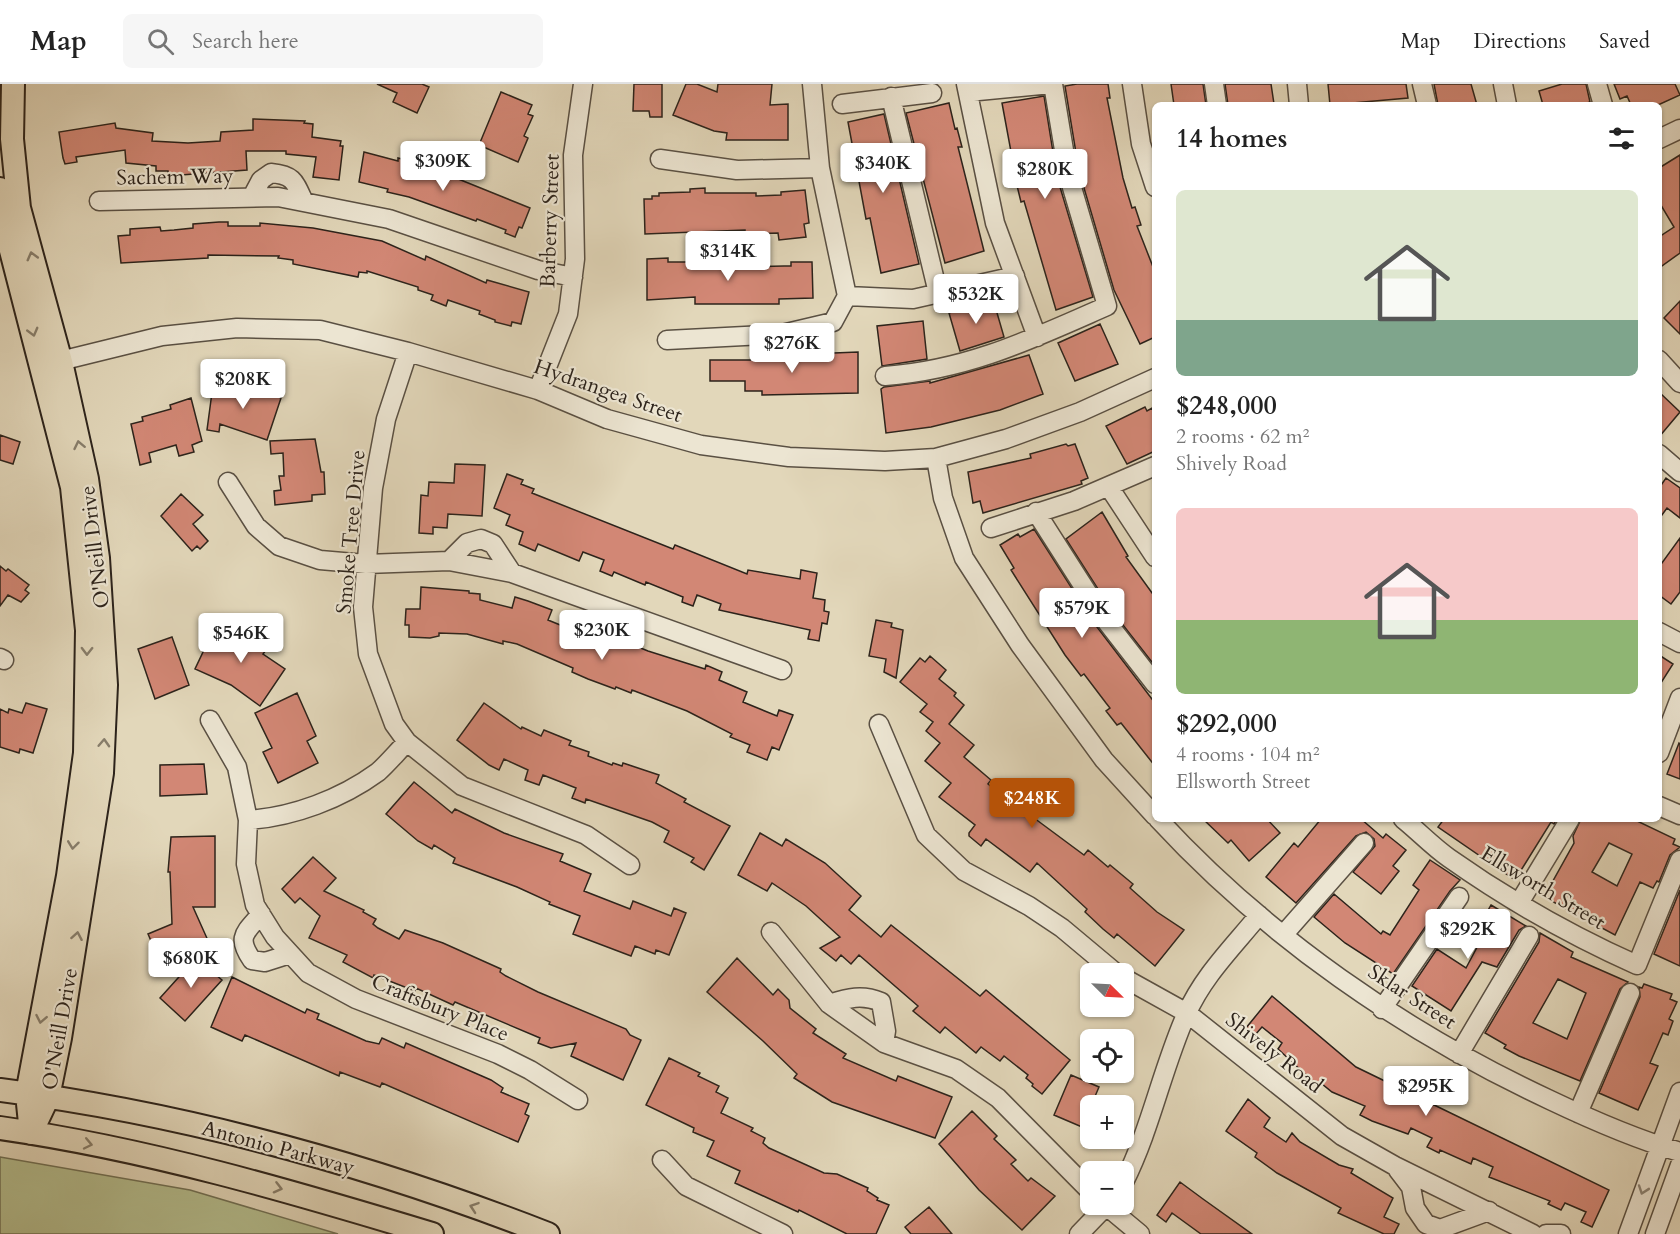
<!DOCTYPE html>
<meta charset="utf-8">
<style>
body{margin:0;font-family:Cardo,serif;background:#f6f6f6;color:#222;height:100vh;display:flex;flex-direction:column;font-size:22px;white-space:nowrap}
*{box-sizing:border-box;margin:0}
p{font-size:20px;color:#767676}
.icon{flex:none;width:33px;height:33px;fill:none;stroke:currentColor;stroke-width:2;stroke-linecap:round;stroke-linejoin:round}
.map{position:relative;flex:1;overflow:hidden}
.side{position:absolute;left:1152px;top:18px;width:510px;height:720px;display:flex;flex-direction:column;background:#fff;border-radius:9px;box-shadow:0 2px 4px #0004}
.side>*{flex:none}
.needle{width:39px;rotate:114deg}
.fabs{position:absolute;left:1080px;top:879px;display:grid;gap:12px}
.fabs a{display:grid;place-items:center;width:54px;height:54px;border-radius:9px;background:#fff;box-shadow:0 2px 4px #0004;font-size:30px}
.price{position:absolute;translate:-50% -51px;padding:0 14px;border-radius:6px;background:#fff;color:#222;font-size:20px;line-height:39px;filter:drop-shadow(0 2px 3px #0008)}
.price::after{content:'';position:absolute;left:50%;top:36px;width:18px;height:14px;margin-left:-9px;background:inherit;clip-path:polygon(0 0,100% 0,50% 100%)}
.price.selected{background:#b45309;color:#fff}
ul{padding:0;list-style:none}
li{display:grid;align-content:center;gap:12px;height:318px;padding:0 24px}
li span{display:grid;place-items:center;height:186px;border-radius:9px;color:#555}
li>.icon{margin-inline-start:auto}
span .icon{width:108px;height:108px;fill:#fffc;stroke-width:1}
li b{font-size:26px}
h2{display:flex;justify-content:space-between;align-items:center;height:72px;padding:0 24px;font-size:26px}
header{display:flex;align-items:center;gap:36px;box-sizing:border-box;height:84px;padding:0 30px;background:#fff;border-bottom:2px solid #e0e0e0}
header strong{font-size:28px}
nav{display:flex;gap:33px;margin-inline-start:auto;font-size:21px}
.search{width:420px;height:54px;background:#f6f6f6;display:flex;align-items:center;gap:15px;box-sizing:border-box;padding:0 21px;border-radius:9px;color:#767676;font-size:22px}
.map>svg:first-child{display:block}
</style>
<header>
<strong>Map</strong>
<div class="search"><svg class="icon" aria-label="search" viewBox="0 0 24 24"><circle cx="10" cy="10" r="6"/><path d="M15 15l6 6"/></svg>Search here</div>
<nav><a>Map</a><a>Directions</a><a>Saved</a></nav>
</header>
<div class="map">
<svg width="1680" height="1150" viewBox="0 0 1680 1150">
<rect width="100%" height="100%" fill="#e2d7ba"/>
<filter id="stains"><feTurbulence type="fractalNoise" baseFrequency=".00333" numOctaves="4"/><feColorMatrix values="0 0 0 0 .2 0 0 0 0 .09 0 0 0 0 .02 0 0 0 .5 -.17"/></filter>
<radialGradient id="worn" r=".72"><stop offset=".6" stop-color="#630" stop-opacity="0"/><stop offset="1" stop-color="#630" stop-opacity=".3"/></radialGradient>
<path fill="#b4be8f" stroke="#707055" stroke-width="1.5" d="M0,1073L190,1106L338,1150H0Z"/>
<path fill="#d28775" stroke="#2c231b" stroke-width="1.5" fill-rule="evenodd" d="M377,0H422L429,3L417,29L393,18L397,9Z
M634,0H662V33H650L649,27H633Z
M686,0H697L717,8L718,0H772L770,21L788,20V56H726L727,49L714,47L673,31Z
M1077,0H1108L1110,14H1107L1123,94L1132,124L1135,123L1141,141L1137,142L1155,188V253L1140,260L1114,206L1079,87L1065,2Z
M1171,0H1203L1206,21H1174Z
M1225,0H1271L1274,20L1228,21Z
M1328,0H1406L1408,14L1330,21Z
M1434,0H1471L1477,21H1438Z
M1562,0H1586L1590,18L1581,21H1543L1539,7Z
M1614,0H1675L1680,11L1658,21H1631L1627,12L1620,15Z
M501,8L532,21L528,30L533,32L524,52L528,54L518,78L479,61Z
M1044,12L1057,93L1093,213L1056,226L1024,117L1021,118L1010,73H1012L1002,19Z
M949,19L955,45L957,44L962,63H958L984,167L945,179L906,29Z
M884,30L919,180L881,189L870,134L866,135L848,38Z
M253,35L305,37L304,39L313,40L312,53L341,57L340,62H343L339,96L313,93L316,73L286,70V67H246L247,86L168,92V87H156V82L126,79L125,66L76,73L77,78L65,80L63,74L59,48L115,39L116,44L153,49L152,57L188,59L220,57L221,48L253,46Z
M364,68L398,77V74L427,81L428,79L442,84L441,88L530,124L522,144L519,143L515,153L505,149L506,146L477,135L476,137L409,113L387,108L388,105L359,98Z
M1680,71V169L1659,184V153L1674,143L1659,118V84Z
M705,104V109H756V112L781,111V108L805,106L809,139L804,140L806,153L779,156L778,149L745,150V146L645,150L644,115H652V112H659V109L690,108V105Z
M219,138H228V142H260V139L313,144L382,157L425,176L426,172L486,199L487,196L529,208L521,240L512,238L511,242L495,238V236L479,230L480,227L448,216L446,222L431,216L433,211L418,206V203L367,187V189L359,188L358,193L293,180V176L278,174L279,172L208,171V174L121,179L118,152L130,151V145L160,143L161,147L174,146L193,144V140Z
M668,174V178H710V181H736V183L784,182H791V178H812L813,214L779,215V220H695V213L647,216V175Z
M993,215L1004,253L960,267L949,229Z
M1680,217V250L1664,234Z
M923,237L927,275L882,282L877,242Z
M1100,240L1118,280L1075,297L1058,259Z
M858,268V309L762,311V307H745V297H710V276H762V270H774V273L782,275L809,276V270Z
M1029,271L1043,310L1000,326L931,343L886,349L881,305L884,303L930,297V299Z
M226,299L244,302L281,314L267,356L220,340L219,348L207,346L213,301L226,303Z
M1659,308L1680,328L1659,353Z
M191,314L202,357L192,361L194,368L179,372L176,361L149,369L151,378L140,381L131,340L143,337L142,333L171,325L170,321Z
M1145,323L1147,327L1152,324L1155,332V367L1127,380L1106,342Z
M0,351L20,358L13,380L0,376Z
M315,355L321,388H324L325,410L312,411V417L275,421L274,407L281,406L279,392H284L283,369L271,370L270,357Z
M1066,360L1068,362L1075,360L1088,394L1081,397L1082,400L983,429L980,417L973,419L968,388L1031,374L1030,370Z
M455,380L485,381L482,432L448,430L447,444L433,443V450L419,449L421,411L428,412L429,398L454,399Z
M507,390L523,396L521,400L534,405L532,409L673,465L675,461L747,490L748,486L800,495L801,486L817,489L813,514L825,516L824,527L829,528L827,540L822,539L819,557L808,555L810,546L719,526L721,520L697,511L693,522L682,518L683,513L646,498L645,501L614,488L612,492L600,487L604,476L583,468L579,477L538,460L535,467L519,460L523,448L506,441L510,431L494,424Z
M1666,394L1680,404V434L1667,424L1659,435V404Z
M181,410L203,431L193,440L208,457L200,465L197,462L192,467L161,432Z
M1102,428L1128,472L1126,473L1155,513V582L1112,527L1066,455Z
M1034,445L1094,539L1155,619V682L1121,639L1117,641L1106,627L1110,624L1106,619L1084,590L1081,592L1065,571L1011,486L1014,484L1000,461L1018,450L1020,453Z
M1680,454V508L1671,520L1659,511V483Z
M0,482L6,487L8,485L29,501L25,506L29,509L21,518L8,511L0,522Z
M421,503L469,507V509L480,510V516L512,524L515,513L528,517L552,526L548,536L570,545L574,537L605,548L606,545L623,552L621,556L648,567L705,585L706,581L722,588L719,596L747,608L743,618L777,632L779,626L793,631L779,666L772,663L767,676L747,668L750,661L730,653L732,650L687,627L632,606L631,609L616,603L615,605L588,595L572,588L573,584L517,560L503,557V560L467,550L439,549V552L430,554L409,553V541H405L406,525H420Z
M876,536L892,539L891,543L903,546L896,594L884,588L886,575L869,572Z
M214,545L232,551L233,548L240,551L242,547L256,553L269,562L263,570L285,585L260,622L231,601L195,585Z
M172,553L189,601L155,615L138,565Z
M1659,571L1673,580L1659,602Z
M930,572L946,586L939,595L956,609L954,612L964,621L949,640L974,661L964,673L991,696L988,700L1032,737L1034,734L1084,771L1088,766L1108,783L1110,781L1133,800L1130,804L1157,828L1184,846L1155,882L1117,850L1114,854L1103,845L1085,828L1087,825L1037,779L1030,788L986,755L981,762L969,752V749L975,741L939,713L951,699L925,677L940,659L926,647L933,638L920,628L927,620L900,598L920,574L925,578Z
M297,609L316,652L307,657L318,679L278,699L263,668L272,664L255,629Z
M26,619L47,625L33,669L20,665L19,669L0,663V625L8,629L9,625L22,629Z
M484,619L521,645L522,643L541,652L544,646L571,657L569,661L589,668L588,672L612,681L613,679L622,682L623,679L659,691L656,699L686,715L684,718L730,742L704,786L691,778L694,774L664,758L669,747L652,738L586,715L585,719L572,714L576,704L543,691L539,701L525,696L528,686L504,675L499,686L489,681L457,656Z
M1679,659L1680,660V695L1667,690Z
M204,680L207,710L160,712V681Z
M414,698L452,729L455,725L504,749L563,770L560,777L591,790L584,807L630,825L633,817L671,832L674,824L686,829L669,871L656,866L655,870L635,862L631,872L573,850L580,832L549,820L550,818L517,803L453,779L455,774L434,761L432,765L418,757L386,730Z
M1203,735H1267L1280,749L1249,777L1231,756L1228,759Z
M1321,735H1361L1383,754L1386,750L1406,766L1393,782L1399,787L1381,810L1353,788L1375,762L1374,755L1366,748L1356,752L1296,819L1266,793L1294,759L1298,763Z
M1444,735H1557L1554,740L1551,738L1515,796L1438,743Z
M1581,735H1633L1675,755L1673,760L1680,763L1670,771L1659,798L1657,797L1653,804L1640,798L1615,851L1544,813L1574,759L1573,752ZM1609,759L1632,770L1617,802L1592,788Z
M760,749L782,762L786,755L825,779L861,812L849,826L881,853L891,841L980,912L986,906L1070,976L1042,1010L1032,1002L1033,1000L1026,994L1028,991L1004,972L1000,977L981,963L976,969L945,943L940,949L913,927L918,922L859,871L851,880L841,871L836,877L820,864L840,853L806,822L772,799L767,807L738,791Z
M215,752V823H193L210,861L162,882L148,850L172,840L170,788H168L171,753Z
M313,773L336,794L324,807L364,826L363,828L376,835L373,840L378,844L399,855L405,846L443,859L501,885L500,888L506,892L538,908L626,945L630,951L641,956L623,996L571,972L576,959L551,964L538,959L540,954L455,918L453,921L416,904L415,907L374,891L373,894L343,878L347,871L309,854L320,832L300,814L295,819L282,805Z
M1430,776L1460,796L1450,807L1393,890L1345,859L1314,833L1334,810L1381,850L1383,847L1390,851L1419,806L1413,801Z
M1680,806V882L1654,870Z
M1491,821L1526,842L1519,846L1497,883L1482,878L1451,927L1412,902L1437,865L1466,884L1483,852L1476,848Z
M1540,849L1573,868L1571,873L1628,898L1620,905L1580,997L1519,972L1504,964L1506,961L1485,949L1539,858ZM1558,895L1586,909L1567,955L1533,939Z
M196,874L222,896L185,937L160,914Z
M737,874L773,911L778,905L789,916L790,924L816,945L813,949L846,970L843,974L896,997L898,992L952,1013L935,1054L832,1018L794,994L797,990L763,957L707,908Z
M232,893L305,929L307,925L319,930L317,935L366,957L379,960L382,954L404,964L406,959L491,996L503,1004L501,1008L529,1020L525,1030L529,1032L518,1058L382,999L380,1003L340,988L339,992L245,951L242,957L211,943Z
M1644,900L1672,910L1670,915L1677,918L1669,935L1673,937L1668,951L1663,949L1650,979L1658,982L1638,1026L1599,1009L1640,913L1639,903L1642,904Z
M1272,912L1356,983L1609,1106L1592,1143L1581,1138L1586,1128L1565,1119L1561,1126L1548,1120L1550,1117L1489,1093L1493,1083L1473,1074L1471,1080L1440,1066L1439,1069L1427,1063L1432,1054L1411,1044L1408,1050L1372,1037L1360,1031L1365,1022L1332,1008L1322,1000L1319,1003L1278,965L1282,959L1262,943L1255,951L1246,944Z
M669,974L700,989L698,992L719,1002L716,1008L728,1014L721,1029L753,1044L751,1047L765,1054L763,1059L769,1064L824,1089L837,1090L868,1104L867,1107L878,1114L877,1116L889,1121L876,1150H847L799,1126L798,1128L735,1099L740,1087L707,1072L714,1057L693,1048L694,1044L646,1021Z
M1071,991L1099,1003L1082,1043L1054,1031Z
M1248,1015L1270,1034L1264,1043L1286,1058L1292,1049L1300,1058L1339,1081L1353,1085L1351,1089L1393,1114L1384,1133L1399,1140L1394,1150H1384L1338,1129L1341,1124L1277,1089L1255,1073L1257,1069L1226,1047Z
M972,1027L997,1052L994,1055L1016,1076L1011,1080L1028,1097L1031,1094L1055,1112L1022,1146L979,1106L939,1060Z
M1180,1098L1203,1115L1252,1150H1201L1172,1129L1166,1138L1157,1131Z
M929,1123L952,1150H911L905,1143Z"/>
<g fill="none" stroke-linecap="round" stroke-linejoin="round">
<defs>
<path id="minor" d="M812,0L820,84L847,212
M966,0L995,139L1037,253
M1132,0L1141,60L1155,103
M1214,0L1217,21
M1297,0L1299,21
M1422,0L1427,21
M1503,0L1507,21
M1597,0L1603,21
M968,8L1051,0
M891,13L938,209
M842,20L932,9
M1659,55L1680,45
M660,75L737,86L820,84
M252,113L261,96L271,89C294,91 295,98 304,118
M99,117L278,113L389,135L538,186L573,193
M847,212L913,215L1015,192
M667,256L782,250L833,238L847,212
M408,268L386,335L373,404L363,523L368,570L394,640L407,658L462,702L586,751L630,781
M1659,276L1680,299
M48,280L162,252L237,244L320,246L408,268L538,306L607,335L701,361L789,373L885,377L936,374L1006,355L1080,328L1155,294
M885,292C968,286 1032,255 1107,222L1068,90L1053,0
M538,306L568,230L575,175L573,71L583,0
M1659,370L1680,388
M936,374L943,414L964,474L1020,561L1104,676L1155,732
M228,398L256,442L279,462L320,476L366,480L449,477L512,489L782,586
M1109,403L1155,473
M1036,428L1103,533L1155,600
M991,444L1074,417L1155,382
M449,477L467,459L481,455L493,460L512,489
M1659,548L1680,559
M0,574L4,576
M210,636L237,683L248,736L246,780L255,821L275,853L308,889L356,915L498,970L530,986L578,1016
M879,640L926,751L964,787L1029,822L1062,844L1117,890
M1659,669L1680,614
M1659,722L1680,731
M1158,735C1267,853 1404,948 1550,1016C1592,1036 1635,1055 1680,1068
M1403,735C1418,747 1432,762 1449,774C1507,815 1572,852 1637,881L1680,776
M248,736C293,733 341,715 378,688C388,679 398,667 407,658
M1519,819L1570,735
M261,830C245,849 236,853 252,876L265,878L290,870
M771,848L829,920L884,959L956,985L998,1014L1090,1107
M1284,850L1364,759
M1124,894L1187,929L1342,1052L1395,1082L1533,1150
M829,920C848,914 862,910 881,918L886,947L884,959
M1382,925L1459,813
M1459,970L1529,852
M1578,1029L1630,909
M662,1076L686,1102L783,1150
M1398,1086L1411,1103L1415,1124L1426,1140L1440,1145L1489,1127
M1124,1098C1151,1044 1162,985 1186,931C1203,892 1233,863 1259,831
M1104,1120L1140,1150
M1079,1150L1108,1120
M1546,1150H1561
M1628,1150L1680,1008
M1655,1150L1680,1081"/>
<path id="major" d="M13,0L12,55L19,124L61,278L87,395L98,474L106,601L102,689L60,954L48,1013L31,1049
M0,105L7,151L72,403L87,546L85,669L68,792L27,1010L31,1049
M0,1006C187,1030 373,1082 548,1150
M0,1044C147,1065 290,1107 432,1150"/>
</defs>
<use href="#minor" stroke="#5a5043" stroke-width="21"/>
<use href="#major" stroke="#2c231b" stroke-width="26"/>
<use href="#minor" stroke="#ece5d2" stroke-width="18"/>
<use href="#major" stroke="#e2d7ba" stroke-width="22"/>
</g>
<defs><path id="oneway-chevron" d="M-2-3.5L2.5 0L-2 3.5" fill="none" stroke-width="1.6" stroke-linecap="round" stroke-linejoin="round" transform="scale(1.5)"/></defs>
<g stroke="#877d6a">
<use href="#oneway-chevron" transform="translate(32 172) rotate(-105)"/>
<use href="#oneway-chevron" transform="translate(33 248) rotate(75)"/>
<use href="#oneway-chevron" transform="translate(79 361) rotate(-102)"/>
<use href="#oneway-chevron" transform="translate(87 567) rotate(91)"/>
<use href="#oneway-chevron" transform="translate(104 659) rotate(-87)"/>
<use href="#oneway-chevron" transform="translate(73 761) rotate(97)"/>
<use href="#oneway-chevron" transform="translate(77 852) rotate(-80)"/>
<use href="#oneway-chevron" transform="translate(41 935) rotate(101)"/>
<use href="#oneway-chevron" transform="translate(88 1060) rotate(12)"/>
<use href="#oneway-chevron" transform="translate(278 1104) rotate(14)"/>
<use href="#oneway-chevron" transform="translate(474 1123) rotate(-161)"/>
</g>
<use stroke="#8c8476" href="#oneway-chevron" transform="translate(1643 1106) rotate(109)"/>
<g text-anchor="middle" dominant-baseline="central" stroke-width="4.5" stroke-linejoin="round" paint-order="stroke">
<g font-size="21" fill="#2c231b" stroke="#ece5d2">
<text transform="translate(175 93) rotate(-1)">Sachem Way</text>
<text transform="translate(550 137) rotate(-88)">Barberry Street</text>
<text transform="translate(608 307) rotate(19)">Hydrangea Street</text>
<text transform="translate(351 448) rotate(-85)">Smoke Tree Drive</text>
<text transform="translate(95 463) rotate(-97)">O'Neill Drive</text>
<text transform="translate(1543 804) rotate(31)">Ellsworth Street</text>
<text transform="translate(1412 913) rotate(33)">Sklar Street</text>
<text transform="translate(440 924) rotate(22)">Craftsbury Place</text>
<text transform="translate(60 945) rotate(-80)">O'Neill Drive</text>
<text transform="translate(1274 969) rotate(38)">Shively Road</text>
<text transform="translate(278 1064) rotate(15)">Antonio Parkway</text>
</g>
</g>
<rect width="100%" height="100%" filter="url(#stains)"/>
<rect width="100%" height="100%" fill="url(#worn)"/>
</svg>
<div class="fabs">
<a><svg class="needle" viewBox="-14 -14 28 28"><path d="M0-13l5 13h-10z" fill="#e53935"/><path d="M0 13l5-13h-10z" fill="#767676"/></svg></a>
<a><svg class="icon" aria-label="locate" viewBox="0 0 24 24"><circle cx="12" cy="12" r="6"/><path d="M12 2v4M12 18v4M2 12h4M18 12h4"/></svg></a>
<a>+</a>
<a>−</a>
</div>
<b class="price" style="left:443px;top:108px">$309K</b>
<b class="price" style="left:883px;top:110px">$340K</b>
<b class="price" style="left:1045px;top:116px">$280K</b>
<b class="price" style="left:728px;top:198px">$314K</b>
<b class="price" style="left:976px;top:241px">$532K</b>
<b class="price" style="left:792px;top:290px">$276K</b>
<b class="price" style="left:243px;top:326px">$208K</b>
<b class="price" style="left:1082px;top:555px">$579K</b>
<b class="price" style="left:602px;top:577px">$230K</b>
<b class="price" style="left:241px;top:580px">$546K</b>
<b class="price selected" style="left:1032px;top:745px">$248K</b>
<b class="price" style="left:1468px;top:876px">$292K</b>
<b class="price" style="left:191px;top:905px">$680K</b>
<b class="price" style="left:1426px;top:1033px">$295K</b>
<section class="side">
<h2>14 homes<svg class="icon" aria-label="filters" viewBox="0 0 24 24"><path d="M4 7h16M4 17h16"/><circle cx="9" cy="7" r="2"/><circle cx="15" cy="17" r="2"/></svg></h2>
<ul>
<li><span style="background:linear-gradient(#dfe7d0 70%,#7fa58c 0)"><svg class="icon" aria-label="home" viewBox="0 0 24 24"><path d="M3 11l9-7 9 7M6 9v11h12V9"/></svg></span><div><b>$248,000</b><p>2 rooms · 62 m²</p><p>Shively Road</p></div></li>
<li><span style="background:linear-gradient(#f6c9c9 60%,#8fb573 0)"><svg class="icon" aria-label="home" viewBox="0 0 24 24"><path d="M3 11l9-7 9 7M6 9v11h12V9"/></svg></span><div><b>$292,000</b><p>4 rooms · 104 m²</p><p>Ellsworth Street</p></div></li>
</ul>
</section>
</div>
